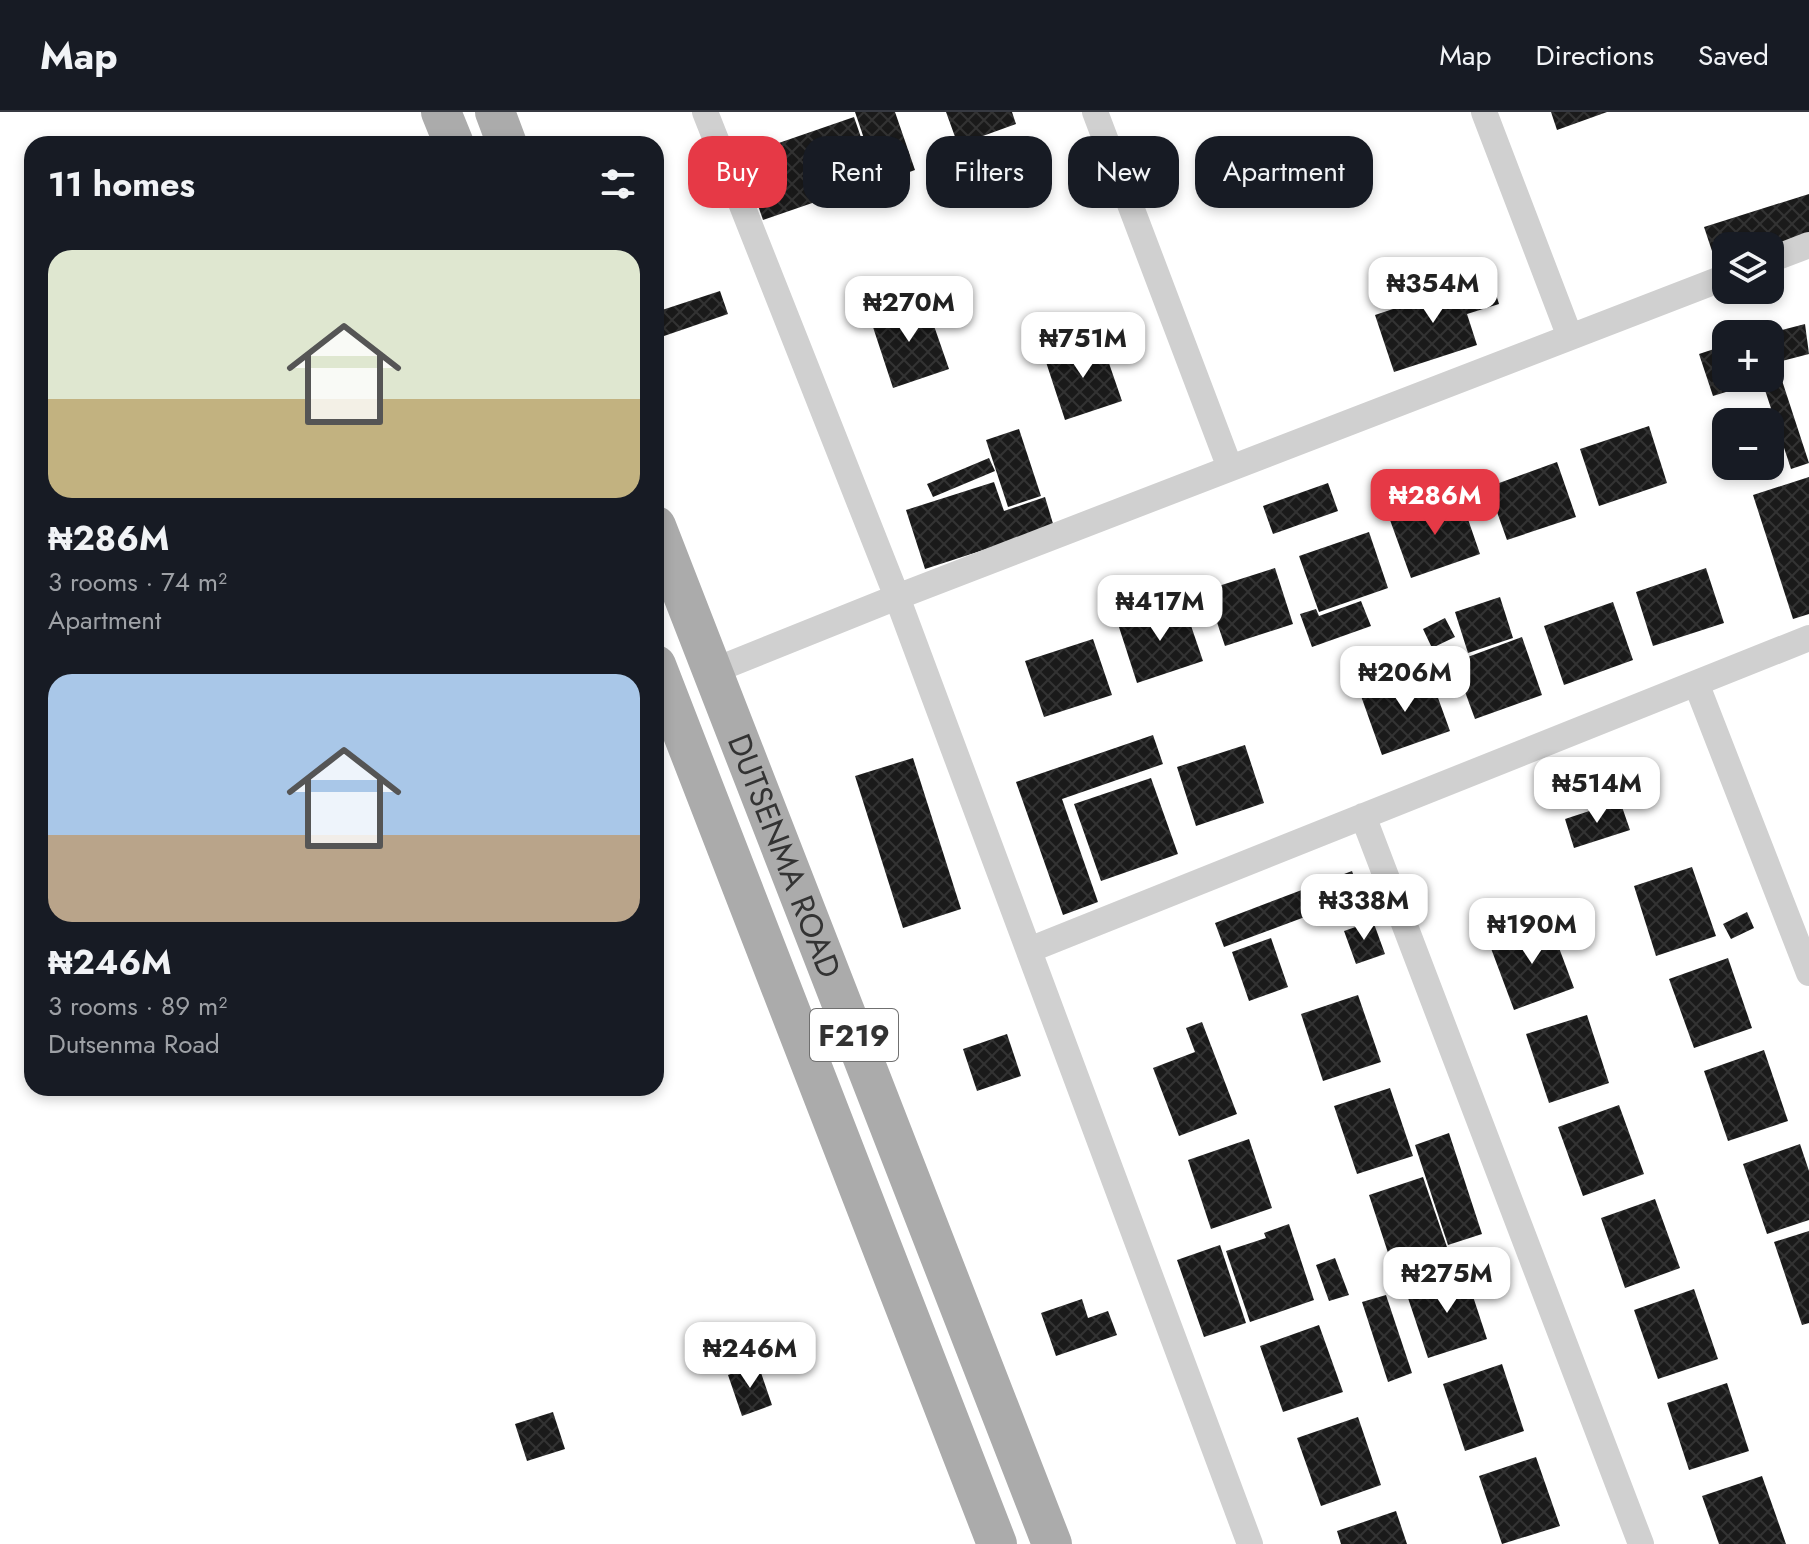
<!DOCTYPE html>
<meta charset="utf-8">
<style>
body{margin:0;font-family:Jost,sans-serif;background:#20242c;color:#f1f3f6;height:100vh;display:flex;flex-direction:column;font-size:30px;white-space:nowrap}
*{box-sizing:border-box;margin:0}
p{font-size:26px;color:#9ea1a6}
.icon{flex:none;width:44px;height:44px;fill:none;stroke:currentColor;stroke-width:2;stroke-linecap:round;stroke-linejoin:round}
.map{position:relative;flex:1;overflow:hidden}
.sheet{position:absolute;left:24px;top:24px;width:640px;height:960px;display:flex;flex-direction:column;background:#171b24;border-radius:24px;box-shadow:0 4px 12px #0003}
.sheet>*{flex:none}
.hud{position:absolute;left:688px;top:24px;width:760px;height:72px;display:flex;gap:16px}
.fabs{position:absolute;left:1712px;top:120px;display:grid;gap:16px}
.fabs a{display:grid;place-items:center;width:72px;height:72px;border-radius:16px;background:#171b24;box-shadow:0 4px 12px #0003;font-size:40px}
.price{position:absolute;translate:-50% -68px;padding:0 18px;border-radius:16px;background:#fff;color:#222;font-size:26px;line-height:52px;filter:drop-shadow(0 2px 4px #0008)}
.price::after{content:'';position:absolute;left:50%;top:48px;width:24px;height:18px;margin-left:-12px;background:inherit;clip-path:polygon(0 0,100% 0,50% 100%)}
.price.selected{background:#e63946;color:#fff}
ul{padding:0;list-style:none}
li{display:grid;align-content:center;gap:16px;height:424px;padding:0 24px}
li span{display:grid;place-items:center;height:248px;border-radius:24px;color:#555}
li>.icon{margin-inline-start:auto}
span .icon{width:144px;height:144px;fill:#fffc;stroke-width:1}
li b{font-size:34px}
h2{display:flex;justify-content:space-between;align-items:center;height:96px;padding:0 24px;font-size:34px}
.pill{padding:0 28px;border-radius:24px;background:#171b24;box-shadow:0 4px 12px #0003;font-size:28px;line-height:72px}
.pill.selected{background:#e63946;color:#fff}
header{display:flex;align-items:center;gap:48px;box-sizing:border-box;height:112px;padding:0 40px;background:#171b24;border-bottom:2px solid #363941}
header strong{font-size:38px}
nav{display:flex;gap:44px;margin-inline-start:auto;font-size:28px}
.map>svg:first-child{display:block}
</style>
<header>
<strong>Map</strong>
<nav><a>Map</a><a>Directions</a><a>Saved</a></nav>
</header>
<div class="map">
<svg width="1809" height="1432" viewBox="0 0 1809 1432">
<defs>
<pattern id="building-cross-hatch" width="8" height="8" patternUnits="userSpaceOnUse" patternTransform="scale(2)"><rect width="8" height="8" fill="#1a1a1a"/><path d="M0 0l8 8M0 8l8-8" fill="none" stroke="#333"/></pattern>
</defs>
<rect width="100%" height="100%" fill="#fff"/>
<path fill="url(#building-cross-hatch)" d="M855,0H895L915,58L879,71Z
M946,0H1012L1016,12L958,33Z
M1551,0H1607L1557,18Z
M854,5L876,69L763,108L741,44Z
M1809,82V124L1770,137V134H1726V151L1717,154L1704,115Z
M1492,169L1499,192L1467,202L1477,233L1394,260L1375,203L1459,175L1461,179Z
M720,179L728,202L664,224L656,200Z
M925,188L949,257L893,276L870,206Z
M1805,212L1809,242L1782,249L1774,220Z
M1101,228L1122,289L1065,308L1045,247Z
M1726,233V266H1736L1739,276L1713,284L1699,242Z
M1775,247L1809,351L1791,357L1761,266H1770V248Z
M1649,314L1667,371L1599,394L1580,337Z
M1019,317L1041,384L1008,395L986,328Z
M989,346L995,359L933,385L927,372Z
M1557,350L1576,405L1507,428L1488,375Z
M1809,365V502L1793,507L1753,383Z
M994,370L1004,399L1045,385L1054,415L925,457L906,398Z
M1328,371L1338,399L1273,422L1263,394Z
M1460,384L1480,442L1411,466L1390,408Z
M1369,420L1388,476L1319,500L1299,444Z
M1275,456L1293,512L1225,534L1206,478Z
M1706,456L1724,511L1653,534L1636,480Z
M1500,485L1513,526L1468,541L1455,500Z
M1361,489L1371,514L1312,535L1300,502L1316,497L1319,504Z
M1183,490L1203,549L1137,571L1118,512Z
M1613,490L1633,548L1564,573L1544,514Z
M1445,506L1455,525L1432,536L1423,517Z
M1522,525L1542,583L1475,607L1454,550Z
M1093,527L1112,583L1044,605L1025,549Z
M1429,561L1450,619L1382,643L1361,584Z
M1153,623L1163,652L1062,687L1098,790L1063,803L1016,670Z
M1245,633L1264,691L1196,714L1177,655Z
M913,646L961,797L903,816L855,664Z
M1151,666L1178,742L1101,769L1074,692Z
M1620,689L1630,718L1574,736L1565,707Z
M1692,755L1716,824L1656,844L1634,774Z
M1352,759L1361,784L1224,835L1215,811Z
M1747,800L1754,816L1731,827L1723,812Z
M1373,809L1385,842L1356,852L1344,819Z
M1549,809L1574,876L1514,898L1489,831Z
M1271,826L1288,875L1249,889L1232,840Z
M1728,846L1752,916L1694,936L1669,867Z
M1358,883L1381,950L1323,969L1301,902Z
M1587,903L1609,971L1549,991L1526,922Z
M1202,910L1237,1002L1179,1024L1153,956L1195,940L1186,916Z
M1007,922L1021,964L977,979L963,937Z
M1764,938L1788,1009L1728,1029L1704,959Z
M1390,976L1413,1044L1357,1062L1334,994Z
M1619,993L1644,1062L1583,1084L1558,1015Z
M1449,1021L1482,1122L1448,1133L1415,1033Z
M1249,1027L1272,1096L1211,1117L1188,1048Z
M1800,1032L1809,1059V1108L1767,1122L1743,1052Z
M1423,1065L1448,1138L1393,1156L1369,1083Z
M1655,1087L1680,1156L1625,1176L1601,1106Z
M1289,1112L1314,1188L1250,1210L1226,1139L1266,1126L1264,1121Z
M1809,1119V1211L1802,1213L1774,1130Z
M1220,1133L1246,1211L1204,1225L1177,1148Z
M1335,1146L1349,1183L1329,1189L1316,1153Z
M1465,1160L1487,1227L1428,1246L1406,1180Z
M1694,1177L1718,1247L1658,1267L1634,1198Z
M1386,1183L1412,1261L1388,1270L1362,1190Z
M1082,1187L1088,1206L1108,1199L1117,1223L1056,1244L1041,1201Z
M1319,1213L1343,1280L1283,1300L1260,1234Z
M758,1252L772,1293L742,1304L728,1263Z
M1502,1252L1524,1319L1465,1339L1443,1272Z
M1727,1271L1749,1339L1689,1358L1667,1291Z
M553,1300L565,1337L527,1349L515,1312Z
M1358,1305L1381,1373L1321,1394L1297,1326Z
M1536,1345L1560,1414L1502,1432L1479,1364Z
M1762,1364L1786,1432H1719L1702,1384Z
M1396,1399L1407,1432H1341L1337,1419Z"/>
<g fill="none" stroke-linecap="round" stroke-linejoin="round">
<path stroke="#d0d0d0" stroke-width="26" d="M705,0L897,485L1250,1432
M1095,0L1230,356
M1484,0L1570,225
M1770,148L1809,133
M713,559L897,485L1726,165
M1696,571L1809,861
M1363,704L1641,1432
M1029,838L1809,526"/>
<g stroke="#ababab" stroke-width="40">
<path d="M441,0L454,32"/>
<path d="M495,0L507,32"/>
<path id="s1" d="M656,414L1052,1432"/>
<path d="M656,553L997,1432"/>
</g>
</g>
<g text-anchor="middle" dominant-baseline="central" stroke-width="8" stroke-linejoin="round" paint-order="stroke">
<rect fill="#fff" stroke="#707070" stroke-width="2" x="810" y="897" width="88" height="52" rx="6"/>
<g font-size="30" font-weight="bold" fill="#333">
<text x="854" y="923">F219</text>
</g>
<g font-size="32" fill="#333" stroke="#fff">
<text stroke="none"><textPath href="#s1" startOffset="354">DUTSENMA ROAD</textPath></text>
</g>
</g>
</svg>
<div class="fabs">
<a><svg class="icon" aria-label="layers" viewBox="0 0 24 24"><path d="M12 4l9 5-9 5-9-5zM3 14l9 5 9-5"/></svg></a>
<a>+</a>
<a>−</a>
</div>
<b class="price" style="left:1433px;top:213px">₦354M</b>
<b class="price" style="left:909px;top:232px">₦270M</b>
<b class="price" style="left:1083px;top:268px">₦751M</b>
<b class="price selected" style="left:1435px;top:425px">₦286M</b>
<b class="price" style="left:1160px;top:531px">₦417M</b>
<b class="price" style="left:1405px;top:602px">₦206M</b>
<b class="price" style="left:1597px;top:713px">₦514M</b>
<b class="price" style="left:1364px;top:830px">₦338M</b>
<b class="price" style="left:1532px;top:854px">₦190M</b>
<b class="price" style="left:1447px;top:1203px">₦275M</b>
<b class="price" style="left:750px;top:1278px">₦246M</b>
<div class="hud">
<a class="pill selected">Buy</a>
<a class="pill">Rent</a>
<a class="pill">Filters</a>
<a class="pill">New</a>
<a class="pill">Apartment</a>
</div>
<section class="sheet">
<h2>11 homes<svg class="icon" aria-label="filters" viewBox="0 0 24 24"><path d="M4 7h16M4 17h16"/><circle cx="9" cy="7" r="2"/><circle cx="15" cy="17" r="2"/></svg></h2>
<ul>
<li><span style="background:linear-gradient(#dfe7d0 60%,#c2b280 0)"><svg class="icon" aria-label="home" viewBox="0 0 24 24"><path d="M3 11l9-7 9 7M6 9v11h12V9"/></svg></span><div><b>₦286M</b><p>3 rooms · 74 m²</p><p>Apartment</p></div></li>
<li><span style="background:linear-gradient(#a9c7e8 65%,#b9a48a 0)"><svg class="icon" aria-label="home" viewBox="0 0 24 24"><path d="M3 11l9-7 9 7M6 9v11h12V9"/></svg></span><div><b>₦246M</b><p>3 rooms · 89 m²</p><p>Dutsenma Road</p></div></li>
</ul>
</section>
</div>
